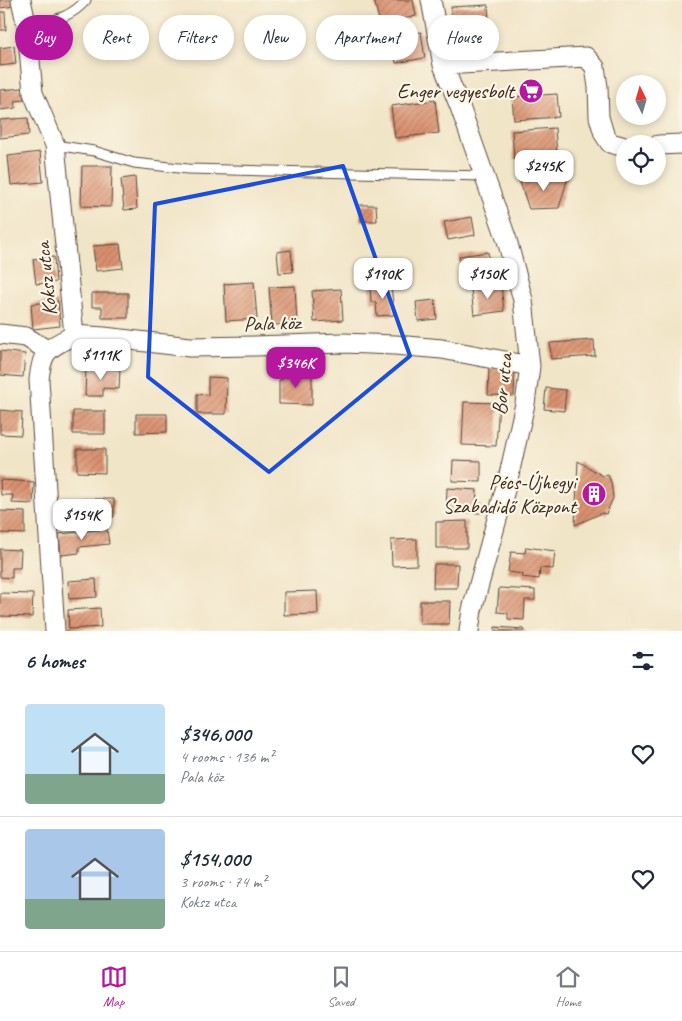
<!DOCTYPE html>
<meta charset="utf-8">
<style>
body{margin:0;font-family:Caveat,sans-serif;background:#f6f6f7;color:#1f2937;height:100vh;display:flex;flex-direction:column;font-size:19px;white-space:nowrap}
*{box-sizing:border-box;margin:0}
p{font-size:16px;color:#747a83}
.icon{flex:none;width:28px;height:28px;fill:none;stroke:currentColor;stroke-width:2;stroke-linecap:round;stroke-linejoin:round}
.map{position:relative;height:631px;overflow:hidden}
.side{display:flex;flex-direction:column;background:#fff;flex:1}
.side>*{flex:none}
.banner{position:absolute;left:15px;top:15px;width:652px;height:45px;display:flex;gap:10px}
.needle{width:32px;rotate:355deg}
.buttons{position:absolute;left:616px;top:75px;display:grid;gap:10px}
.buttons a{display:grid;place-items:center;width:50px;height:50px;border-radius:50%;background:#fff;box-shadow:0 2px 8px #0003;font-size:25px}
.price{position:absolute;translate:-50% -42px;padding:0 11px;border-radius:10px;background:#fff;color:#222;font-size:16px;line-height:32px;filter:drop-shadow(0 1px 2px #0008)}
.price::after{content:'';position:absolute;left:50%;top:30px;width:15px;height:11px;margin-left:-8px;background:inherit;clip-path:polygon(0 0,100% 0,50% 100%)}
.price.current{background:#b5179e;color:#fff}
ul{padding:0;list-style:none}
li{display:flex;align-items:center;gap:15px;height:125px;padding:0 25px}
li+li{border-top:1px solid #e0e1e3}
li span{display:grid;place-items:center;flex:none;width:140px;height:100px;border-radius:5px;color:#555}
li>.icon{margin-inline-start:auto}
span .icon{width:60px;height:60px;fill:#fffc;stroke-width:1}
li b{font-size:21px}
h2{display:flex;justify-content:space-between;align-items:center;height:60px;padding:0 25px;font-size:21px}
.tag{padding:0 18px;border-radius:22px;background:#fff;box-shadow:0 2px 8px #0003;font-size:18px;line-height:45px}
.tag.current{background:#b5179e;color:#fff}
.tabs{display:flex;justify-content:space-around;align-items:center;height:70px;border-top:1px solid #e0e1e3;background:#fff;font-size:14px;color:#747a83}
.tabs a{display:grid;justify-items:center;gap:2px}
.tabs .current{color:#b5179e}
.map>svg:first-child{display:block}
</style>
<div class="map">
<svg width="682" height="631" viewBox="0 0 682 631">
<defs>
<pattern id="building-hatch" width="6" height="6" patternUnits="userSpaceOnUse" patternTransform="scale(1.25)"><rect width="6" height="6" fill="#da9170"/><path d="M-1 1l2-2M0 6l6-6M5 7l2-2" fill="none" stroke="#b2775b"/></pattern>
</defs>
<rect width="100%" height="100%" fill="#fcf5e5"/>
<filter id="ink" filterUnits="userSpaceOnUse"><feTurbulence type="fractalNoise" baseFrequency=".02" numOctaves="2"/><feDisplacementMap in="SourceGraphic" scale="10" xChannelSelector="R" yChannelSelector="G"/><feConvolveMatrix kernelMatrix="1 2 1 2 8 2 1 2 1" color-interpolation-filters="sRGB"/></filter>
<filter id="wash" filterUnits="userSpaceOnUse"><feTurbulence type="fractalNoise" baseFrequency=".0096" numOctaves="4" result="noise"/><feDisplacementMap in="SourceGraphic" scale="20" xChannelSelector="R" yChannelSelector="G"/><feGaussianBlur stdDeviation="1.12" result="paint"/><feColorMatrix in="noise" values="0 0 0 0 0 0 0 0 0 0 0 0 0 0 0 0 0 1.4 0 .05"/><feComposite in="paint" operator="in"/></filter>
<g filter="url(#wash)">
<rect width="100%" height="100%" fill="#f1e5c8"/>
<g id="blocks">
<path fill="url(#building-hatch)" d="M0,0H14L15,6L0,8Z
M374,0H413L416,16L380,24Z
M488,5L489,21L471,22L472,30L452,31L451,7Z
M0,12H5L6,30H0Z
M421,32L425,58L396,63L391,37Z
M14,46L16,64L0,66V48Z
M23,88L24,100L15,101L16,108L0,110V90Z
M557,94L559,117L514,120L512,97Z
M435,100L439,133L395,138L391,106Z
M28,118L29,135L0,138V120Z
M555,128L557,156L514,159L512,131Z
M40,152L43,182L11,185L8,156Z
M82,166H112L111,207L81,206Z
M135,177L137,209L124,210L121,179Z
M568,177L559,208L529,209L519,179Z
M360,205H376L377,221H361Z
M472,217L475,235L448,240L444,222Z
M120,244L123,268L96,271L93,246Z
M291,250L293,272L279,273L277,252Z
M488,252L491,276L462,280L459,256Z
M54,257L56,282L36,284L33,259Z
M254,282L257,319L226,321L224,284Z
M391,285L394,315L377,316L376,302H371L370,287Z
M501,285L504,311L474,315L471,289Z
M295,286L297,324L272,325L269,287Z
M341,289L343,320L314,322L312,291Z
M92,293H128V318H102V307H92Z
M435,300L437,319L418,321L416,302Z
M58,301L60,326L33,329L31,304Z
M594,340L595,356L551,359L550,343Z
M0,351L25,354L23,377L0,375Z
M86,368L120,369L119,389L103,388V396H85Z
M489,368L515,369L514,396L488,395Z
M282,374H312V405L279,404V380H282Z
M208,377L227,378L226,414H197V394L208,395Z
M546,388L566,390L564,411L544,409Z
M464,402L499,403L496,446L462,445Z
M0,410L22,412L21,435L0,434Z
M73,411H105V434H73Z
M136,414H167V432L136,433Z
M77,449H105V473L77,472Z
M453,460L481,461V482L452,481Z
M578,461L603,476L608,475L611,482L613,498L606,514L602,513L575,525Z
M0,480L34,482L33,504L12,503L13,495H1Z
M447,488L477,490L476,504H481V513L446,512Z
M79,499H114V517H90V513H79Z
M0,511L25,512V534L0,533Z
M467,521V548H436V522Z
M107,529L109,544L79,547V553L61,555L59,534Z
M417,539V565L392,566L391,540Z
M526,547L555,551L553,569L540,568L539,579L522,577L523,574L508,572L511,552L525,553Z
M0,549L21,550L20,568H12V578L0,577Z
M434,564H458L457,588H433Z
M96,579L97,597L69,599L68,581Z
M499,588L535,590V600H525L524,620L508,619V613L497,612Z
M317,591L318,614L284,615V592Z
M0,593L33,594L32,617L0,616Z
M420,601H450L449,624H420Z
M100,608L101,627L69,629L68,610Z
M495,627L524,629V631H495Z"/>
</g>
</g>
<g filter="url(#ink)">
<use href="#blocks" fill-opacity="0" stroke="#564638" stroke-width="1"/>
<g fill="none" stroke-linecap="round" stroke-linejoin="round">
<defs>
<path id="lane" d="M27,27C50,21 70,19 86,0
M55,145L94,151L134,163L188,169L484,176"/>
<path id="street" d="M21,0L27,27L33,93L55,145L74,335C48,349 42,349 39,380L55,631
M431,0L443,65L460,107L507,240L523,300L530,366L525,404L508,479L472,610L469,631
M443,65L586,57L595,67L598,87L599,117L604,134L610,143L625,147
M658,145L682,144
M0,334L26,337L47,350
M74,335L104,337L190,347L255,346L343,343L395,345L442,349L530,366"/>
</defs>
<use href="#lane" stroke="#564638" stroke-width="11"/>
<use href="#street" stroke="#564638" stroke-width="21"/>
<use href="#lane" stroke="#fff" stroke-width="9"/>
<use href="#street" stroke="#fff" stroke-width="19"/>
</g>
</g>
<path fill="none" stroke="#1d4ed8" stroke-width="4" stroke-linejoin="round" d="M343,166L410,356L269,472L148,377L155,204Z"/>
<defs>
<symbol id="supermarket-disc" viewBox="-11 -11 22 22"><circle r="9.5" fill="#b5179e" stroke="#fcf5e5"/><path d="M-6-5.5h2.5l.6 2H6L4.5 2H-2.5L-4.4-4H-6ZM-1.5 3.2a1.3 1.3 0 1 0 .1 0ZM3 3.2a1.3 1.3 0 1 0 .1 0Z" fill="#fff"/></symbol>
<symbol id="building-disc" viewBox="-11 -11 22 22"><circle r="9.5" fill="#b5179e" stroke="#fcf5e5"/><path d="M-4-6H4V6H1V3H-1V6H-4ZM-2.5-4.3h1.7v1.8h-1.7ZM.8-4.3h1.7v1.8H.8ZM-2.5-1h1.7V.8h-1.7ZM.8-1h1.7V.8H.8Z" fill="#fff"/></symbol>
</defs>
<g fill-rule="evenodd">
<use href="#supermarket-disc" x="517" y="77" width="28" height="28"/>
<use href="#building-disc" x="580" y="480" width="28" height="28"/>
</g>
<g text-anchor="middle" dominant-baseline="central" stroke-width="4.5" stroke-linejoin="round" paint-order="stroke">
<g font-size="21" fill="#3b2a1e" stroke="#fcf5e5" text-anchor="end">
<text x="514" y="91">Enger vegyesbolt</text>
<text x="576" y="482">Pécs-Újhegyi<tspan x="576" dy="24">Szabadidő Központ</tspan></text>
</g>
<g font-size="21" fill="#3b2a1e" stroke="#fcf5e5">
<text transform="translate(46 279) rotate(-96)">Koksz utca</text>
<text transform="translate(272 323) rotate(-2)">Pala köz</text>
<text transform="translate(502 384) rotate(-84)">Bor utca</text>
</g>
</g>
</svg>
<div class="buttons">
<a><svg class="needle" viewBox="-14 -14 28 28"><path d="M0-13l5 13h-10z" fill="#e53935"/><path d="M0 13l5-13h-10z" fill="#747a83"/></svg></a>
<a><svg class="icon" aria-label="locate" viewBox="0 0 24 24"><circle cx="12" cy="12" r="6"/><path d="M12 2v4M12 18v4M2 12h4M18 12h4"/></svg></a>
</div>
<b class="price" style="left:544px;top:192px">$245K</b>
<b class="price" style="left:383px;top:300px">$190K</b>
<b class="price" style="left:488px;top:300px">$150K</b>
<b class="price" style="left:101px;top:381px">$111K</b>
<b class="price current" style="left:296px;top:389px">$346K</b>
<b class="price" style="left:82px;top:541px">$154K</b>
<div class="banner">
<a class="tag current">Buy</a>
<a class="tag">Rent</a>
<a class="tag">Filters</a>
<a class="tag">New</a>
<a class="tag">Apartment</a>
<a class="tag">House</a>
</div>
</div>
<section class="side">
<h2>6 homes<svg class="icon" aria-label="filters" viewBox="0 0 24 24"><path d="M4 7h16M4 17h16"/><circle cx="9" cy="7" r="2"/><circle cx="15" cy="17" r="2"/></svg></h2>
<ul>
<li><span style="background:linear-gradient(#bfe0f5 70%,#7fa58c 0)"><svg class="icon" aria-label="home" viewBox="0 0 24 24"><path d="M3 11l9-7 9 7M6 9v11h12V9"/></svg></span><div><b>$346,000</b><p>4 rooms · 136 m²</p><p>Pala köz</p></div><svg class="icon" aria-label="heart" viewBox="0 0 24 24"><path d="M12 20l-8-8c-3-5 5-10 8-4 3-6 11-1 8 4z"/></svg></li>
<li><span style="background:linear-gradient(#a9c7e8 70%,#7fa58c 0)"><svg class="icon" aria-label="home" viewBox="0 0 24 24"><path d="M3 11l9-7 9 7M6 9v11h12V9"/></svg></span><div><b>$154,000</b><p>3 rooms · 74 m²</p><p>Koksz utca</p></div><svg class="icon" aria-label="heart" viewBox="0 0 24 24"><path d="M12 20l-8-8c-3-5 5-10 8-4 3-6 11-1 8 4z"/></svg></li>
</ul>
</section>
<nav class="tabs">
<a class="current"><svg class="icon" aria-label="map" viewBox="0 0 24 24"><path d="M3 6l6-2 6 2 6-2v14l-6 2-6-2-6 2zM9 4v14M15 6v14"/></svg>Map</a>
<a><svg class="icon" aria-label="saved" viewBox="0 0 24 24"><path d="M7 4h10v16l-5-4-5 4z"/></svg>Saved</a>
<a><svg class="icon" aria-label="home" viewBox="0 0 24 24"><path d="M3 11l9-7 9 7M6 9v11h12V9"/></svg>Home</a>
</nav>
